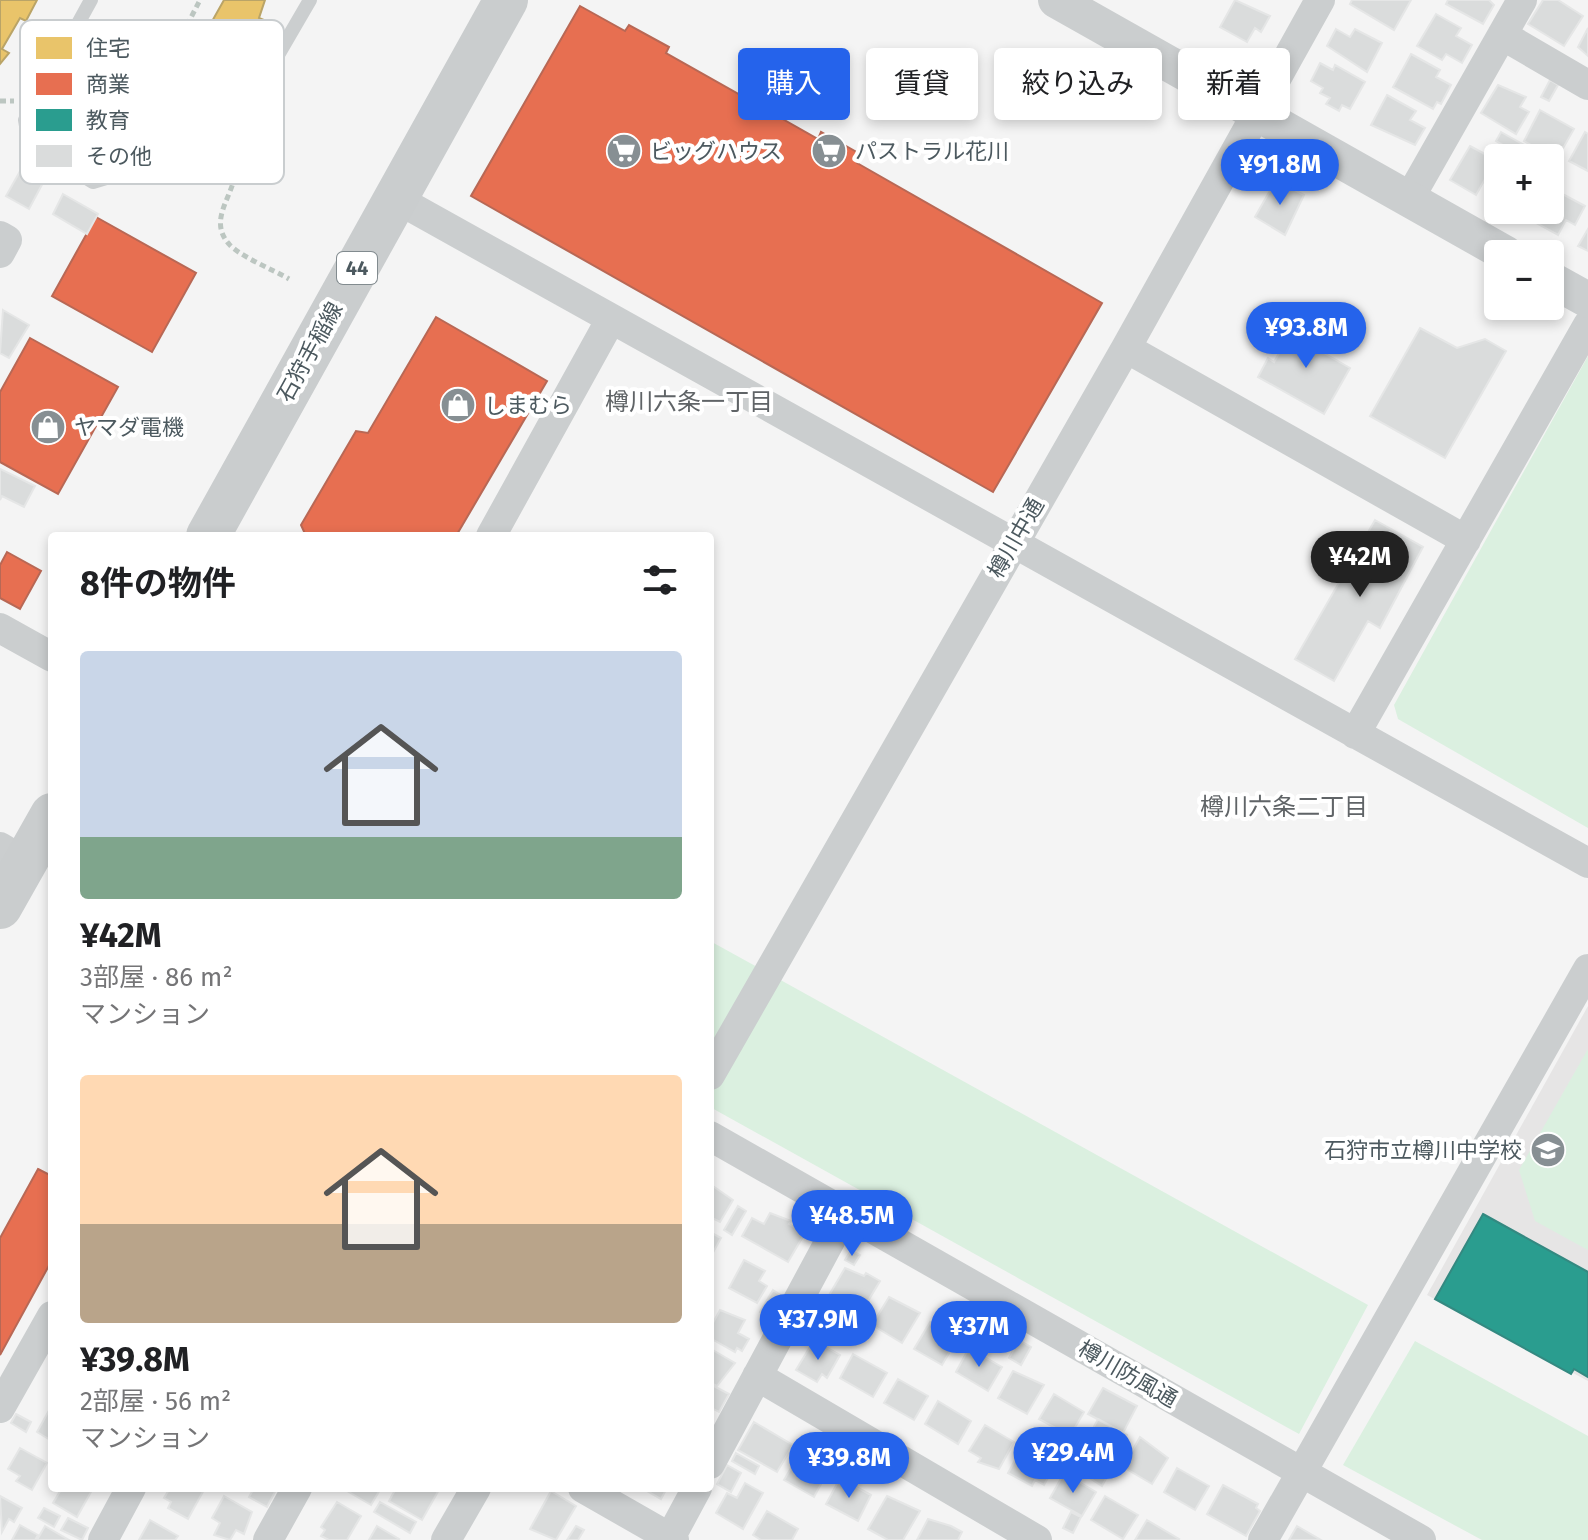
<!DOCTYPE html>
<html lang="ja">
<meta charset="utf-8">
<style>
body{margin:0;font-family:"Fira Sans","Noto Sans JP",sans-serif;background:#f6f6f6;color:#202124;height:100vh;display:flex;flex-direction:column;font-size:30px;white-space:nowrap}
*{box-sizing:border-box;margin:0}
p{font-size:26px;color:#757577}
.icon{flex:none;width:44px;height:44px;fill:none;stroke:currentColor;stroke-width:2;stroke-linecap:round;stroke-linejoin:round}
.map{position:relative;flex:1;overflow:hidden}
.side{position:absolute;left:48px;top:532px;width:666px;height:960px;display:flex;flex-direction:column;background:#fff;border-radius:8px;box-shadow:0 4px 12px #0003}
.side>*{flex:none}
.guide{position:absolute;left:738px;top:48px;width:730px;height:72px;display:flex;gap:16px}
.buttons{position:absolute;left:1484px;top:144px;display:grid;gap:16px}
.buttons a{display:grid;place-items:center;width:80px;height:80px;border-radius:8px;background:#fff;box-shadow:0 4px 12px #0003;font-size:40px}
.price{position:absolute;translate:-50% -68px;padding:0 18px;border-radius:28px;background:#2563eb;color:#fff;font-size:26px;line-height:52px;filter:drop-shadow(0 2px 4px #0008)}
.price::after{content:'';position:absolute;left:50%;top:48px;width:24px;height:18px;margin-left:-12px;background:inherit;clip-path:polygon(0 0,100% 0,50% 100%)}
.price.on{background:#222;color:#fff}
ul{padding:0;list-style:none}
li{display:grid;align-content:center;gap:16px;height:424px;padding:0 32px}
li span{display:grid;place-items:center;height:248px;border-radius:8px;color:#555}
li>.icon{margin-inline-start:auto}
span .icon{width:144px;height:144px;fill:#fffc;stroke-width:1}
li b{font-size:34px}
h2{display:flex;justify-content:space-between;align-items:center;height:96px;padding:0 32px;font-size:34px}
.chip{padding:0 28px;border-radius:8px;background:#fff;box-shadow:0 4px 12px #0003;font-size:28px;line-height:72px}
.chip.on{background:#2563eb;color:#fff}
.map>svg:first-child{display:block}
</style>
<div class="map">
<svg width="1588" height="1540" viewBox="0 0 1588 1540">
<rect width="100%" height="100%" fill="#f4f4f4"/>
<path fill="#e6e5e5" d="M1588,1006V1381L1427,1295Z"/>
<path fill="#dbf0e0" d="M1588,356V828L1398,719L1394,705Z
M710,941L1368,1305L1299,1434L710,1107Z
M1588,1049V1250L1535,1221L1519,1170Z
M1415,1341L1588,1436V1540H1482L1343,1465Z"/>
<path fill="#e9c46a" stroke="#baa467" stroke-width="2" d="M0,0H37L26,21L20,18L2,49L9,53L0,64Z
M224,0H265L259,18L264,20L258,31L254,28L248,37L246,36L221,80L214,76L206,90L213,97L208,102L202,105L196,98L180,103L182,110L136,122L137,125L126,128L127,133L117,136L116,131H105L87,136L78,102L183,73Z"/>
<path fill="#e76f51" stroke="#b86855" stroke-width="2" d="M580,6L625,31L629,25L669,47L666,53L818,139L821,132L862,155L857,163L1102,303L993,492L471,196Z
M96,217L196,273L152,352L52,296Z
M436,317L547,381L456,536H306L301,525L356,431L368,433Z
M30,338L118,387L58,494L0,462V392Z
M7,552L41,571L20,609L0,598V565Z
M38,1169L52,1176V1260L0,1355V1238Z"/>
<path fill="#2a9d8f" stroke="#348981" stroke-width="2" d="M1483,1214L1588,1272V1377L1574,1369L1571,1374L1435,1299Z"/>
<path fill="#dadcdc" stroke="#e5e6e6" stroke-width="2" d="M1235,0L1270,16L1261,32L1255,28L1247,42L1220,27Z
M1352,0H1411L1394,30L1350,4Z
M1448,0H1489L1494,5L1483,24L1446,4Z
M1543,0H1558L1583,16L1564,46L1528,24Z
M1436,14L1461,28L1456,36L1472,45L1462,63L1446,54L1442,60L1417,46Z
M1588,28V56L1578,47Z
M1336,29L1350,37L1355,29L1382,43L1367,72L1327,46Z
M1411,54L1440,70L1436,77L1451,85L1441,104L1437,102L1433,109L1393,87Z
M1320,63L1333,70L1335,65L1365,82L1350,109L1342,105L1339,111L1326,104L1330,98L1320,93L1323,88L1311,81Z
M1550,80L1558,85L1549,101L1541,97Z
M1498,85L1526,97L1520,107L1529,112L1516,134L1481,113Z
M1387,95L1416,111L1410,120L1425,128L1415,145L1371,125Z
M1540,110L1574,129L1562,150L1554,146L1549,155L1524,141Z
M1501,132L1524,145L1519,154L1496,141Z
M1585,132L1588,134V171L1569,161Z
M1470,146L1496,160L1476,195L1450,180Z
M23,166L45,179L29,209L6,196Z
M1276,180L1304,195L1285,235L1255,217Z
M1555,190L1585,206L1575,225L1566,220L1558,235L1536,223L1544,210H1550Z
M63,194L98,214L87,234L53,214Z
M1588,229V251L1578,246Z
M3,310L29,325L9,358L0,353Z
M1295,325L1329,344L1324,353L1350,368L1324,414L1258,377L1268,358L1274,362Z
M1420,328L1457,348L1485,339L1506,351L1445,458L1370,416Z
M0,469L35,486L24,507L2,496L0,500Z
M1375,520L1423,547L1380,628L1368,621L1334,681L1295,659Z
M710,1184L733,1200L720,1222L710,1217Z
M738,1206L746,1211L732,1235L724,1230Z
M770,1213L791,1221L789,1224L805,1233L788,1262L742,1236L752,1218L764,1224Z
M710,1232L721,1238L710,1258Z
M851,1250L860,1255L854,1265L845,1260Z
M744,1260L765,1271L759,1281L767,1286L757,1303L729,1288Z
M845,1268L864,1276L866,1273L880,1281L856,1321L825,1302Z
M773,1290L782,1296L769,1318L760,1312Z
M889,1297L920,1313L902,1343L872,1325Z
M817,1309L829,1317L821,1330L809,1323Z
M959,1309L977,1319L965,1338L948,1328Z
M720,1310L745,1320L738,1333L749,1339L742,1351L737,1348L735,1352L710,1338V1328Z
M980,1317L995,1325L986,1341L971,1332Z
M930,1322L958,1338L942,1365L914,1349Z
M814,1340L840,1355L827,1378L822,1374L817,1382L796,1370Z
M1019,1340L1031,1347L1021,1365L1009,1358Z
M969,1348L1002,1367L988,1391L956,1372Z
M711,1349L735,1363L717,1386L710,1382Z
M853,1354L887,1373L873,1397L840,1378Z
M1013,1371L1044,1385L1027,1414L998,1398Z
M898,1379L928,1396L914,1420L884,1403Z
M710,1384L729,1394L719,1412L710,1407Z
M1103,1388L1137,1406L1123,1433L1088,1414Z
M1054,1394L1084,1412L1070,1436L1039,1419Z
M938,1401L971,1421L958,1444L925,1424Z
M52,1405V1441L37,1432Z
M16,1414L31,1422L26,1432L11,1423Z
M1098,1419L1127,1435L1113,1461L1084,1445Z
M754,1422L793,1445L777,1472L738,1450Z
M985,1425L1014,1442L999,1469L978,1462L981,1458L969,1451Z
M802,1436L810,1441L803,1453L796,1449Z
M831,1436L849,1447L837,1466L820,1455Z
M1140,1437L1168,1458L1152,1484L1123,1467Z
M20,1448L47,1463L32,1490L16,1481L20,1476L8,1469Z
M1021,1449L1054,1467L1044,1485L1035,1480L1032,1486L1008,1473Z
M736,1453L759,1466L755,1474L732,1461Z
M848,1455L863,1464L854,1479L846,1475L850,1467L844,1463Z
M798,1456L827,1473L814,1497L784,1480Z
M727,1465L741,1473L731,1492L717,1484Z
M1098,1468L1108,1475L1102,1486L1091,1479Z
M1177,1468L1209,1486L1195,1510L1164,1492Z
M1064,1473L1096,1492L1082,1516L1050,1498Z
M840,1478L871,1495L858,1521L826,1504Z
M745,1483L763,1493L743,1529L716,1513L727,1493L737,1498Z
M1223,1485L1258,1504L1256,1508L1260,1511L1246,1536L1207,1514Z
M62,1488H84L91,1492L77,1517L53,1503Z
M170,1488H205L188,1519L168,1508L171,1502L164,1498Z
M254,1488H277L267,1507L249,1497Z
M342,1488H381L371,1505Z
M396,1488L403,1489L440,1488L422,1520L389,1501Z
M642,1488H667L661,1499Z
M551,1491L576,1506L556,1540L530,1529Z
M0,1496L22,1508L14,1522L9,1519L2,1532Z
M224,1496L252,1512L244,1534L236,1530L230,1540L214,1535L220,1523L212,1518Z
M887,1496L920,1511L903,1540H888L868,1529Z
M1105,1496L1138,1515L1123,1539L1091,1520Z
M337,1502L361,1516L347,1540H329L321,1536L325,1530L321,1527Z
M380,1502L416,1522L410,1533L374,1512Z
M44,1508L60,1516L54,1527L38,1518Z
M767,1511L798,1529L792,1540H761L753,1535Z
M1071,1512L1081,1517L1073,1533L1063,1528Z
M68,1518L88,1528L82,1540L61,1530Z
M928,1519L951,1526L962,1532L958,1540H917Z
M150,1520L178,1536L175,1540H139Z
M1147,1520L1179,1539L1178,1540H1135Z
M20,1525L38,1535L35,1540H12Z
M45,1526L69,1540H37Z
M377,1526L399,1539L398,1540H369Z
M576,1526L584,1530L578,1540H567Z
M1297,1526L1321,1540H1289Z"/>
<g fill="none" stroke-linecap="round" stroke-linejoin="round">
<path stroke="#bcc6c1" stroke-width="5" stroke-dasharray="6 4" stroke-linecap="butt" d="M0,101H14
M48,110L62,121L72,148
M51,111L63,107L95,83L168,62L200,0
M233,156C246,187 203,215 229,244C239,256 274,270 289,279"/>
<path stroke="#cbcecf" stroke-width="14" d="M91,0L25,120L29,143L93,182L228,141L310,0"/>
<path stroke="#cbcecf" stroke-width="30" d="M1502,35L1588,85
M395,198L1588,863
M1409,199L1522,0
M0,236L7,240L0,253
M1126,348L1466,540
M491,536L611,319
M0,628L52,657
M1355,734L1588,325
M0,847L25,862
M710,1075L1126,348L1320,0
M710,1136L1421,1540
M757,1376L1037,1540
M0,1408L52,1316
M710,1464L845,1213
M583,1488L674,1540
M103,1540L131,1488
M268,1540L297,1488
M446,1540L476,1488
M669,1540L697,1488
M1263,1540L1588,969"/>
<path stroke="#cbcecf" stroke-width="36" d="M1056,0L1506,254
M1550,279L1588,300"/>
<path stroke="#cacdce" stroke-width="44" d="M208,536L506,0
M0,907L52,815"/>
</g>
<defs>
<symbol id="supermarket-disc" viewBox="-11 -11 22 22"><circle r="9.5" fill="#878f93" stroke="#fff"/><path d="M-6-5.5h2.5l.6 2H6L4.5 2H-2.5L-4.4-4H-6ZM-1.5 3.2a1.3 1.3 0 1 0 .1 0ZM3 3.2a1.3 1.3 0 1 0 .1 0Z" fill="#fff"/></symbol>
<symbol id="shop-disc" viewBox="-11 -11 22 22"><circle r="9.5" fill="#878f93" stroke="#fff"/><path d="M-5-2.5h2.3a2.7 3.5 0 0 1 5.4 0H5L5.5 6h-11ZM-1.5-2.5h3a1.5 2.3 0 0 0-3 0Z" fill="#fff"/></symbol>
<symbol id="school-disc" viewBox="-11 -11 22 22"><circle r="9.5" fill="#878f93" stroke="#fff"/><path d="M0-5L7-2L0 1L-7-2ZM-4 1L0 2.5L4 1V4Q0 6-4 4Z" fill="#fff"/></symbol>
</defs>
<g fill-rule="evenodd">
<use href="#supermarket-disc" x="604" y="131" width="40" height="40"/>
<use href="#supermarket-disc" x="809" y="131" width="40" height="40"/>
<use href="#shop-disc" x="438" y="385" width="40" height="40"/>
<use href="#shop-disc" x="28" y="407" width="40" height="40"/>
<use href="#school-disc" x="1528" y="1130" width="40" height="40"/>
</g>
<g text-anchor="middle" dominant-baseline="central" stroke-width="8" stroke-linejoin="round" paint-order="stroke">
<rect fill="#fff" stroke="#828b8f" stroke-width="2" x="337" y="252" width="40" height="32" rx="6"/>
<g font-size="20" font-weight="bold" fill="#4c595f">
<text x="357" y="268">44</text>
</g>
<g font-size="22" fill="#4c595f" stroke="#fff" text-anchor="start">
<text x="650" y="151">ビッグハウス</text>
<text x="855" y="151">パストラル花川</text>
<text x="484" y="405">しまむら</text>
<text x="74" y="427">ヤマダ電機</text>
<text x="1522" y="1150" text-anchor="end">石狩市立樽川中学校</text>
</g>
<g font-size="22" fill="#4c595f" stroke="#fff">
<text transform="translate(310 352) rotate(-61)">石狩手稲線</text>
<text transform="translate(1016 538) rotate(-60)">樽川中通</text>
<text transform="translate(1128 1374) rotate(30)">樽川防風通</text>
</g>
<g font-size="24" fill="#606467" stroke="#fff">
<text x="689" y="402">樽川六条一丁目</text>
<text x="1284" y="807">樽川六条二丁目</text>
</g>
</g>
<rect x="20" y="20" width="264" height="164" rx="12" fill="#fff" stroke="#c9cdcf" stroke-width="2"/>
<rect x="36" y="37" width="36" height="22" fill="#e9c46a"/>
<rect x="36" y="73" width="36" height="22" fill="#e76f51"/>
<rect x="36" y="109" width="36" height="22" fill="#2a9d8f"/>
<rect x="36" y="145" width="36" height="22" fill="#dadcdc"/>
<g font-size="22" fill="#4c595f">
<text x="86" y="56">住宅</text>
<text x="86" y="92">商業</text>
<text x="86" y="128">教育</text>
<text x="86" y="164">その他</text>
</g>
</svg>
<div class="buttons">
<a>+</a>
<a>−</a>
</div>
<b class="price" style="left:1280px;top:207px">¥91.8M</b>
<b class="price" style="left:1306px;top:370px">¥93.8M</b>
<b class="price on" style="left:1360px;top:599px">¥42M</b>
<b class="price" style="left:852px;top:1258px">¥48.5M</b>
<b class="price" style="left:818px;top:1362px">¥37.9M</b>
<b class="price" style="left:979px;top:1369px">¥37M</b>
<b class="price" style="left:1073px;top:1495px">¥29.4M</b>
<b class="price" style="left:849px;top:1500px">¥39.8M</b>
<div class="guide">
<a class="chip on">購入</a>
<a class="chip">賃貸</a>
<a class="chip">絞り込み</a>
<a class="chip">新着</a>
</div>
<section class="side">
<h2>8件の物件<svg class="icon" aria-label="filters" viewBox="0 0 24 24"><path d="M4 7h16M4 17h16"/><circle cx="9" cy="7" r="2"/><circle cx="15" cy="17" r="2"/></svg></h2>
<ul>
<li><span style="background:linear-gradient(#c9d6e8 75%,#7fa58c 0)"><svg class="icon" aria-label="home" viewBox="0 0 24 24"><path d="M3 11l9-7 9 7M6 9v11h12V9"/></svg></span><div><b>¥42M</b><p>3部屋 · 86 m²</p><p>マンション</p></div></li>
<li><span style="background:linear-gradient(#ffd9b3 60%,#b9a48a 0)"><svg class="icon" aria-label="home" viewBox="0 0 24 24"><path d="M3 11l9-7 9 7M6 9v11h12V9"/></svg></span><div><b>¥39.8M</b><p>2部屋 · 56 m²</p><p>マンション</p></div></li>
</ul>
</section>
</div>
